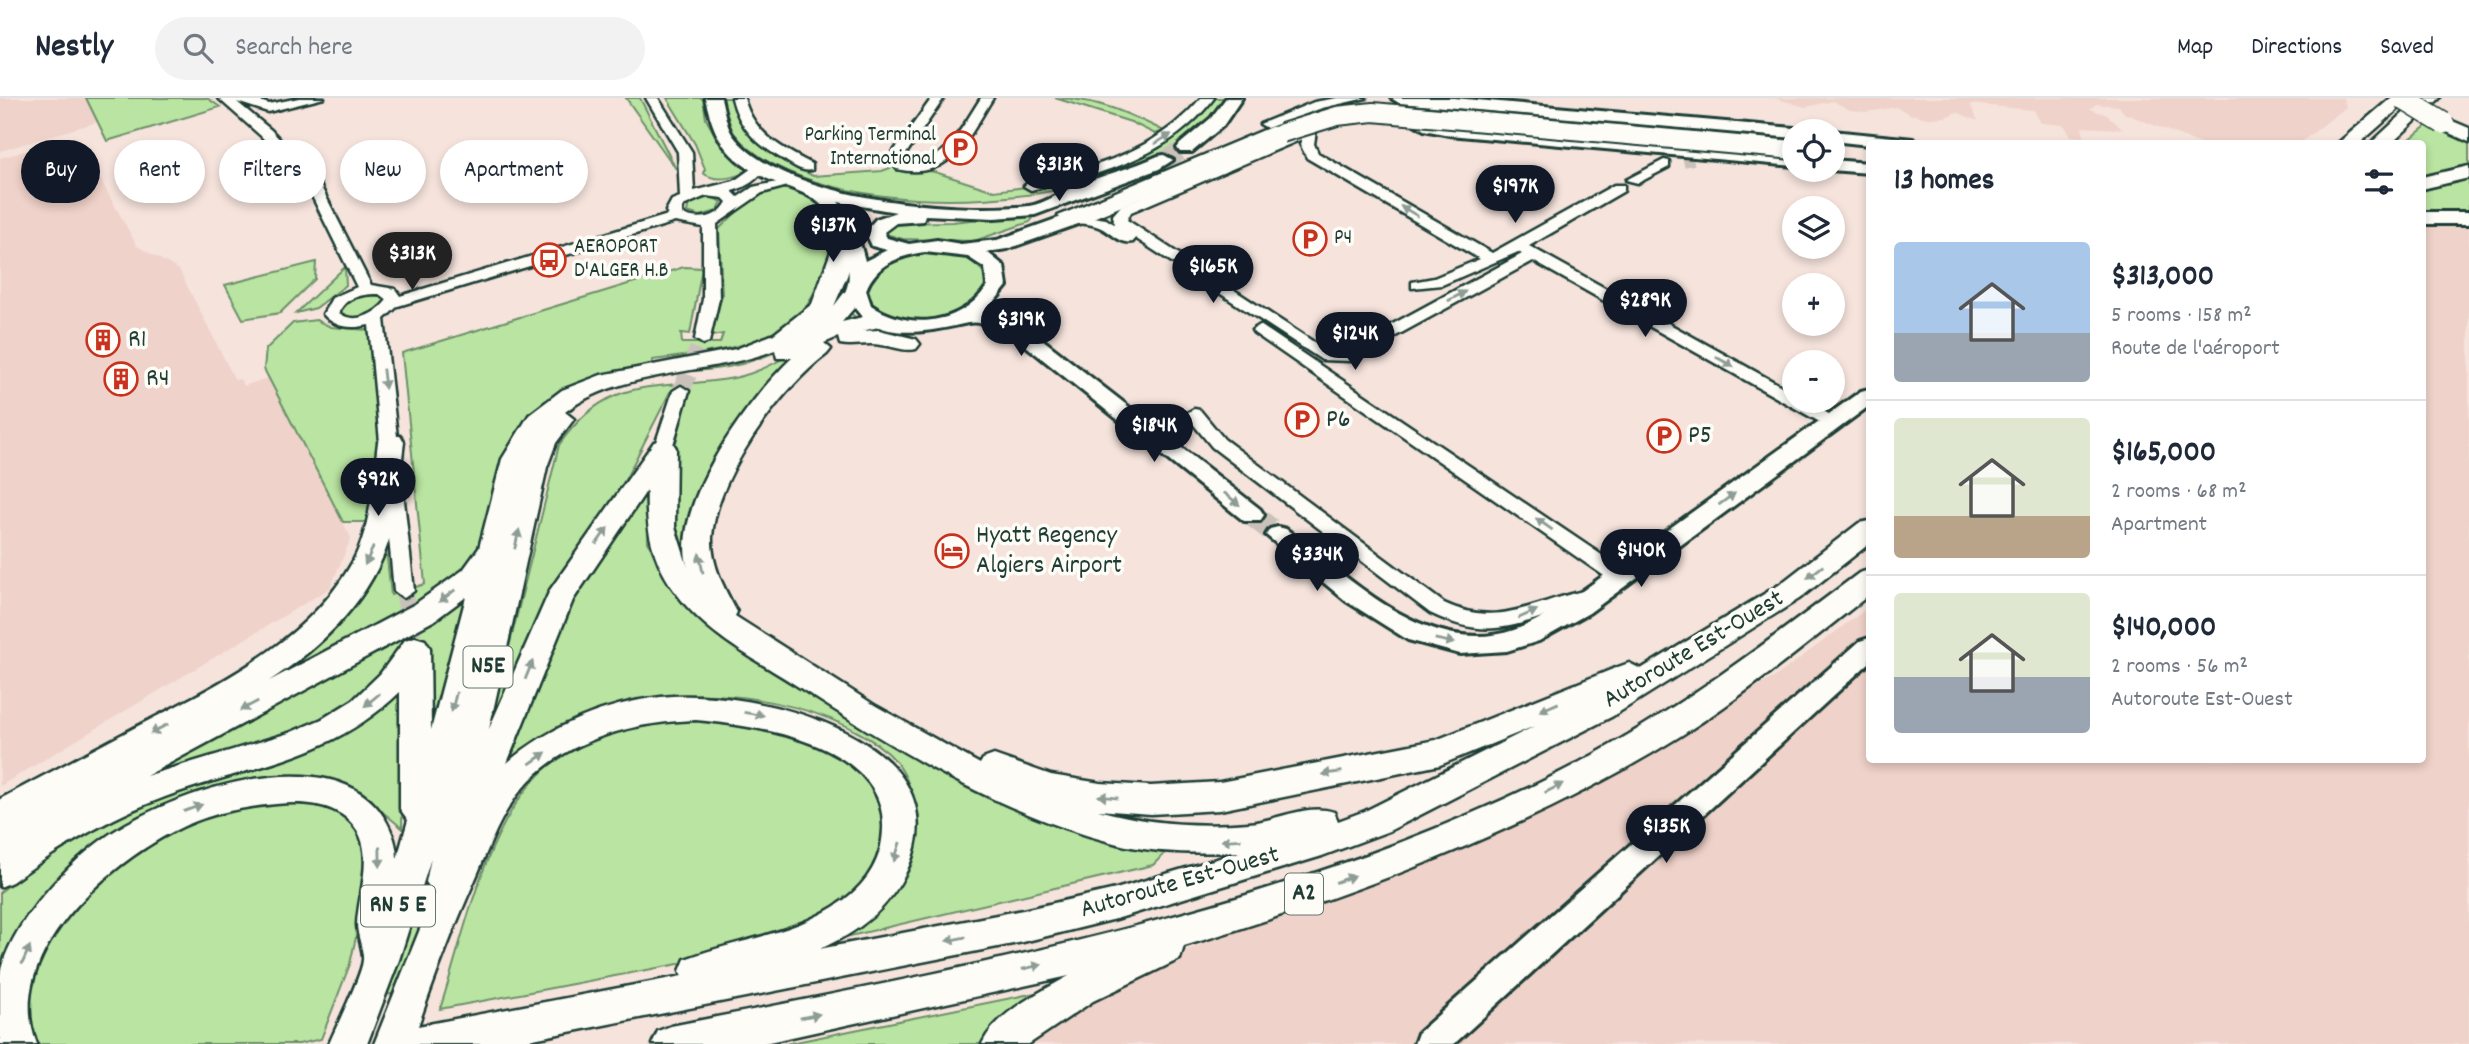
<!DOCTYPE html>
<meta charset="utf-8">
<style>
body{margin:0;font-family:Dekko,sans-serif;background:#f2f2f3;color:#1f2937;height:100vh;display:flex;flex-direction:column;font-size:26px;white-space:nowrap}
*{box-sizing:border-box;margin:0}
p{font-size:23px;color:#747a83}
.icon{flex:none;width:38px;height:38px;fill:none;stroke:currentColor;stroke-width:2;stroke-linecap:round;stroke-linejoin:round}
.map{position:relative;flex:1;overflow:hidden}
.details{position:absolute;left:1866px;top:42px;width:560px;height:623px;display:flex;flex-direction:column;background:#fff;border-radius:7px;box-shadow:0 4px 10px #0003}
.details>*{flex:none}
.top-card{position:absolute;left:21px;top:42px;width:665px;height:63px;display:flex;gap:14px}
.buttons{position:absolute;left:1782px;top:21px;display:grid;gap:14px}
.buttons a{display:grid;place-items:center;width:63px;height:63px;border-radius:50%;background:#fff;box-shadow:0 4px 10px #0003;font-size:35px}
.price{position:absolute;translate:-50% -60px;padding:0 16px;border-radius:24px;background:#111827;color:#fff;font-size:23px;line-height:46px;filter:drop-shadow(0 2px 4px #0008)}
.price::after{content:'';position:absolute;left:50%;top:42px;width:21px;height:16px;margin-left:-10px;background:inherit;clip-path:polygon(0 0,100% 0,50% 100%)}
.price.selected{background:#222;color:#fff}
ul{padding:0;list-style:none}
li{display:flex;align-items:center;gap:21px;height:175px;padding:0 28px}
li+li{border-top:2px solid #e0e1e3}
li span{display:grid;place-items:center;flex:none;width:196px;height:140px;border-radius:7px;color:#555}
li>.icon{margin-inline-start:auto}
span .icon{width:84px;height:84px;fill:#fffc;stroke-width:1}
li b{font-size:30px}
h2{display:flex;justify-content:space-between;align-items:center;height:84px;padding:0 28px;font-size:30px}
.chip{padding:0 24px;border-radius:32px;background:#fff;box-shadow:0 4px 10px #0003;font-size:24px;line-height:63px}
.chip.selected{background:#111827;color:#fff}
header{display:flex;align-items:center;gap:42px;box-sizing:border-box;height:98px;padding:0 35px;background:#fff;border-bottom:2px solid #e0e1e3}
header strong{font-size:33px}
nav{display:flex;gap:38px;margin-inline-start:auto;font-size:24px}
.search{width:490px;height:63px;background:#f2f2f3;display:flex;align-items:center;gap:18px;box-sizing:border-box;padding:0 24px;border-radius:38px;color:#747a83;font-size:26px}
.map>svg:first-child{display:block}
</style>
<header>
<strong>Nestly</strong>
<div class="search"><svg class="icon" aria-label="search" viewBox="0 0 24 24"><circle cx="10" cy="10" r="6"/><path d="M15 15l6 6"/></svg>Search here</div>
<nav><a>Map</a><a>Directions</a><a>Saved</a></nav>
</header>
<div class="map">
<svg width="2469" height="946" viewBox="0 0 2469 946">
<rect width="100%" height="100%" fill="#f5e3dc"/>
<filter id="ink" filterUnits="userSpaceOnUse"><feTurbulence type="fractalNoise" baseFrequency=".0143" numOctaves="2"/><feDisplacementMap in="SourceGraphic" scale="14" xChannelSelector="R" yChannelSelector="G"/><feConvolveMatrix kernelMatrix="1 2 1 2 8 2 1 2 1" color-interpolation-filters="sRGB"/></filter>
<g filter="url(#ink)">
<path fill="#efd2c9" d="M0,0H86L97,24L0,53Z
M1774,0H2343L2346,9L2300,45L2201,46L2124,15L2119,8L2096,6L2090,11L2107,17L2122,31L2082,29L2084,39L2071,38L2064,27L2041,25L2034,12L1970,6L1978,23L1957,14L1945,19L1928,20L1910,16L1896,9L1866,14L1850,12L1833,3L1806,9Z
M77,39L137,148L179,172L235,282L240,281L244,288L268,280L351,440L330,490L0,688V60Z
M2422,123L2469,124V946H1017L1114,880L1403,770L1551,702L1775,579L1869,509V662H2422Z"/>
<path fill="#b9e4a1" stroke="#6c906a" stroke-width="2" d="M86,0H207L220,9L107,43Z
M626,0H640L676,71Z
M667,0H703L706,21L716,39L749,71C738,80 716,85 703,75L705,71L695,46Z
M720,0H735L743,28L759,44L776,59L813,78L882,73L895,68L935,74L994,93L1050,86L1168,42L1200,16L1210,0H1226C1161,120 818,137 733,35C725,25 723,12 720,0Z
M1055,0C1095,0 1128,15 1164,33L1155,36L1131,24Z
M2431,24L2469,43V69L2422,79V46H2404Z
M2469,81V112H2422V93Z
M775,90C842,95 847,126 821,180C814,193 808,211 796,221C755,251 702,256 653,262L652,266L612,276L570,297L498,439L444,494L0,727L233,596L374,471L386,450L391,497L425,486L402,255L684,169L702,170L690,236L681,235L682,245H720L723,236L712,238L722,197L719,131L753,98Z
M711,99L722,104L717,113L700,118L687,114L689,105Z
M1037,115L1030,124L974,143L903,141L882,135L895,125L952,124Z
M934,154L968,160L986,176V191C949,229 914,233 869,206L865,192C878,164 905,156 934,154Z
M316,164L315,181L280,215L243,221L225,187Z
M345,169L346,187L316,210L296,215Z
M375,196L384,200V207L368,218L345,220L339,214L348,202Z
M851,215L857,221C820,233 785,253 748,264C720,273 691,272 663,276C612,282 559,306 539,356L460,659L431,805L401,894L386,897L416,803L533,357C553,304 613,277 666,271C693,268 720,269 746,261Z
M316,222L331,229L367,232L375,242L384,349L369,424H343L264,271L266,251L293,225Z
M797,252L718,371L695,479L672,438L673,357L688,295L670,294L622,388L599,422L499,628L489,630L559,347C610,273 659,294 734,280C757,275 777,265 797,252Z
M647,392L648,444L664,479L692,513L792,579L1164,756L1153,767L846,839C866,820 890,802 906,778C918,759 919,733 915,711C912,691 904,670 888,655C827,601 694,582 619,609C607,613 594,624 584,632C556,651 528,670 500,689L569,508Z
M487,475L431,640L429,544L397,553L375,589L338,620L113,689Z
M405,578L402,730L357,693L336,685L278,678L235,687L37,808L10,847L0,873V794L106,715L286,657Z
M657,618L752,620L871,671L894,743L855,802L747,853L440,911C465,835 488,711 555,663C586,641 621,629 657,618Z
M311,703L343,716L362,734L372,767L350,866L321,941L299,946H37L28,931L29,876L47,837L103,772L213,711Z
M1060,890L989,946H786Z"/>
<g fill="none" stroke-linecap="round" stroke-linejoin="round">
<path stroke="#cac2ba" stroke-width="14" stroke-dasharray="14 7" stroke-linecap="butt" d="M1683,62L1693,60
M701,246L703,241"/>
<path stroke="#cac2ba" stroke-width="18" stroke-dasharray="18 9" stroke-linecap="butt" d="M681,293L701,245
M404,493L415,550"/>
<path stroke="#cac2ba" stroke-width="18" stroke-dasharray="18 9" stroke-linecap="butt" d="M1164,62L1186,50"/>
<path stroke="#cac2ba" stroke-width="23" stroke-dasharray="23 11" stroke-linecap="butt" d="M1252,417L1278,437"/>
<defs>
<path id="minor" d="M218,0H250L269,6L299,0H324L268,14L237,4L271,32L318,83L371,187L395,191L400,198L668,117L666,113L672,102L680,99L678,54L646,0H658L692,54L694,93L734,83L759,65L766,69C757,82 747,89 732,93L738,99L753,89L792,81L799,85L762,95L717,126L719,201L709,244L703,246L695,241L703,201V129L675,124L398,208L384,221L414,493L404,500L394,493L369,227C351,231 335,230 323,216L332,200L357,189L307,88L261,38ZM706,98L723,100L727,104C718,121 698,123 682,116L683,108ZM379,196L387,202C376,216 355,227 339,215C345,198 364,196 379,196Z
M732,0H744C753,35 781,50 812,66V72C802,74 794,68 786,63C759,48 739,31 732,0Z
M932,0H944L903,60L906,65C944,70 963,27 981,0H993C969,38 951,84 897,71L889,60Z
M1201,0H1214C1170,59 1100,77 1031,92L1024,88C1035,78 1061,78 1076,73C1125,60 1168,39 1201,0Z
M1337,0H1366L1322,10L1267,30L1260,26L1314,4Z
M1295,27L1316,33L1314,46L1318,55L1492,155L1614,87H1624V93L1529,148L1794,295V303H1807L1842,324L1833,330L1827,328L1533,163L1350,263L1322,262L1135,140L1133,144C1118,147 1110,132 1096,128C1083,124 1068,127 1058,118L1271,29ZM1293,35L1121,108L1113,117L1114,126L1106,121L1079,117L1278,36ZM1302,41L1300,46L1307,60L1480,161L1434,180L1412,184V190L1442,187L1518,154L1522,156L1341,254L1326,252L1127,122L1131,114Z
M1664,62L1669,63V69L1638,85L1626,82Z
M1260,227L1627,474L1630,479L1627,484H1613L1254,235L1252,232Z
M681,288L689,293L672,350L669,354H657L654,350L673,293Z
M1194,311L1200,312L1224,341L1444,505C1501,532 1536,501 1593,491L1603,498L1600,503C1586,507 1571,509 1557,514C1506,531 1481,540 1430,515L1212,349L1185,316Z"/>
<path id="major" d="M705,0H721C724,11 726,27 732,36C779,102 953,116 1029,108C1045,106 1062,93 1078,87C1104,77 1132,70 1158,58L1164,57L1173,62L1159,71L1035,117L994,120L925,117L923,123L896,125L884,134L887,140L909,146L937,142L961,146L997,142L1067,117L1276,31H1288L1290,35L1288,39L1081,125L1007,151L987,154L1004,168L1007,188L985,215L1024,227L1260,411L1264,417L1260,423H1244L1010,235C998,231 980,222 968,225C923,235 865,248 846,192C852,177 847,165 843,150C825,82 793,101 745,68C719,50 712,29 705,0ZM838,104L896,114L876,121L865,133L872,148L887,152L865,163L854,123ZM925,154L968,159L985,170L987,188C962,227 908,233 871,207L866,192C876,166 899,158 925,154Z
M1226,0H1242L1223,28L1192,54H1180L1177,50L1180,46L1211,20Z
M1391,0H1454L1794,30L1801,33H1794V40L1399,5Z
M1412,12L1435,24L1449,27L1794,58V68L1449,37L1424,32L1406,21V13Z
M1831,33H1832L1913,41L1921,46L1869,47L1832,43Z
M1832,62L1869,65V75L1830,72Z
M2422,114H2469V126H2422Z
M1869,291V308L1589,515L1539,543L1507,553L1460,556L1408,542L1346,503L1266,437L1270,431L1278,429L1286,431C1349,479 1427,561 1514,532C1534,525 1553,513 1571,501L1861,293Z
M1869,540V565L1454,946H1414L1418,935L1860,543Z"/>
<path id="highway" d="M2391,0H2411L2359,46H2337Z
M2420,0H2440L2391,46H2370Z
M2443,19L2469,30V44L2436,29L2433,25Z
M2469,68V80L2422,91V79Z
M848,131L859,137L847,178L834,208L847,191L855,189L866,196L842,224L879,215L887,217L891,222L887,227L862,233L879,232L916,241L920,246L916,251C904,254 894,248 881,247C867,244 854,249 840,246L838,239L824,245L831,251L827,256C780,291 716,379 712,439C711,467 724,490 737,514L735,518L876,608L980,666L983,661L994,657L1051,677L1100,685L1151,688L1220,684L1436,642L1618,569L1629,565L1641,571L1779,487L1859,425L1869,423V446L1799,501L1613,618L1389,733L1322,758L1116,821L1023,844L508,946H374L434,796L426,784L431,760L399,862L367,946H329C336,929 362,877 363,862C364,852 357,838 357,826C358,797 374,759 357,732C340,705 305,703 276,706C241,709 206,716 174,733C106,768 1,859 37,946H0C0,924 0,898 0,877C10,825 70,762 113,734C175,694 336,637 385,721C392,733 397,746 397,761L408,722L400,711V594C328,663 253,666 165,699C110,719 59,750 12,784L0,789V701C45,677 91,653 136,629C216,587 308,545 353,463C372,427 373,383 378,344L382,338H400L404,344C400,374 399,406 391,435C374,499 322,549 269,583L415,506L463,472L479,450L502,361L529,317L562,292L601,277L736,251L774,236L812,206L837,137ZM775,252L777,260H792C748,301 669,409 688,470L675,429L676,350L672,344L663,342L654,344L550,492L489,631L547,369L556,345L574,321L565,314C620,271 710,277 775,252ZM647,392C645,431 653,465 677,496C706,536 753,560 794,586C895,651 996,714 1114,745C1155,756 1198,755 1240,754L1116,791L1023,812L819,851C858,835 889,811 907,772C968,639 752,589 661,599C605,605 548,629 507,665L573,502ZM466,499L431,632L430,550L425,542L415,539L405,542L380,576L353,602L322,621L289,635L146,678L435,522ZM696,622C760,628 886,646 883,731C882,761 868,784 844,802C796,837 738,841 685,861L680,873L682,878L418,928C435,879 453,831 474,784C486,757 496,727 513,703C552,644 630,624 696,622ZM1535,628L1365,713L1338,723L1334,714C1307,705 1276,723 1249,725C1199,729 1147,726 1098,712L1151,716L1220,712L1440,667Z
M1869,472V497C1808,545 1748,595 1682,637C1528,733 1356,796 1184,848L1180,861L1093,903L1029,946H982C996,915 1040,894 1069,878L760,946H652L658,933L671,928C967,870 1267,816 1541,684C1657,628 1757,552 1859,475Z"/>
</defs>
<use href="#minor" stroke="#1f3d34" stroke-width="5"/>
<use href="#major" stroke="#1f3d34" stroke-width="6"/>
<use href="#highway" stroke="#1f3d34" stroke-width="5"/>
<use href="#minor" fill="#fdfcf7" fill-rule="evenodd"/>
<use href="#major" fill="#fdfcf7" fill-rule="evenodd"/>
<use href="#highway" fill="#fdfcf7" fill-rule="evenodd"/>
<defs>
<path id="major-bridge" d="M1282,35L1337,18L1373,14L1794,52"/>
<path id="highway-bridge" d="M2402,0L2443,25"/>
</defs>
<use href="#major-bridge" stroke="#1f3d34" stroke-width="22" stroke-linecap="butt"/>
<use href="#highway-bridge" stroke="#1f3d34" stroke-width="24" stroke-linecap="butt"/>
<use href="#major-bridge" stroke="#fdfcf7" stroke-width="18"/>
<use href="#highway-bridge" stroke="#fdfcf7" stroke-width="21"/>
</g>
<defs><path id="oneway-solid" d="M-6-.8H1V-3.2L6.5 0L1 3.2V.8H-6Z" transform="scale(1.75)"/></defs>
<g fill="#8e9c96">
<use href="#oneway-solid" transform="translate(1163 41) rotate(-31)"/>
<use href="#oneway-solid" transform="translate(1409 113) rotate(-150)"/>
<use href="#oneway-solid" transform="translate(1457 198) rotate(-29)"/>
<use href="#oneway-solid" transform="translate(1725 264) rotate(29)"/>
<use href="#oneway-solid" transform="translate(384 281) rotate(83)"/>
<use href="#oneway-solid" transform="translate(1232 401) rotate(39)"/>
<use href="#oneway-solid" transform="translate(1727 401) rotate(-36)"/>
<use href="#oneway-solid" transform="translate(1544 426) rotate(-145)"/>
<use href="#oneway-solid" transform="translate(602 438) rotate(-55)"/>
<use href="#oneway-solid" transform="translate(517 441) rotate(-77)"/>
<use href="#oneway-solid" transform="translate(369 458) rotate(115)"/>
<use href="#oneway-solid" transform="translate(701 465) rotate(-101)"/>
<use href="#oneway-solid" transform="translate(1815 474) rotate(142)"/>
<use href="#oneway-solid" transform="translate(447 498) rotate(143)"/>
<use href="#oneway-solid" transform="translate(1528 516) rotate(-24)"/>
<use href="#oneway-solid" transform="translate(1445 543) rotate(11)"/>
<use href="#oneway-solid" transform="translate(529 572) rotate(-68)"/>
<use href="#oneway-solid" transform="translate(372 602) rotate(140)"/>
<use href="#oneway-solid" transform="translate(454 604) rotate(104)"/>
<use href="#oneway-solid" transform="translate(249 608) rotate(152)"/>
<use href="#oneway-solid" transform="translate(1549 609) rotate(157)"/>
<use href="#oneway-solid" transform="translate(754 616) rotate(9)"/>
<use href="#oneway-solid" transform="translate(159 631) rotate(152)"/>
<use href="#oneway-solid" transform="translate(538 660) rotate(-35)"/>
<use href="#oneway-solid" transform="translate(1332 675) rotate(172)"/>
<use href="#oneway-solid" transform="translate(1554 690) rotate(-27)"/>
<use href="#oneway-solid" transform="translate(1108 699) rotate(-174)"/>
<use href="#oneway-solid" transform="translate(193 710) rotate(-21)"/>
<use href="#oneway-solid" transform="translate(1231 742) rotate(177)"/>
<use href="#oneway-solid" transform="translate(897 754) rotate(108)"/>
<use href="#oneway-solid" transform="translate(380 759) rotate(89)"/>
<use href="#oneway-solid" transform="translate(1345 781) rotate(-20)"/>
<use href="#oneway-solid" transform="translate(956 841) rotate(169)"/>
<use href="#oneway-solid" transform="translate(26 857) rotate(-66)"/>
<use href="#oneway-solid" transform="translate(1032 869) rotate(-13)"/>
<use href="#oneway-solid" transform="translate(810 918) rotate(-11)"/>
</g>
</g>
<defs>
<symbol id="parking-ring" viewBox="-11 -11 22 22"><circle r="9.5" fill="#fdfcf7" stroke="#c8321e" stroke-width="1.5"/><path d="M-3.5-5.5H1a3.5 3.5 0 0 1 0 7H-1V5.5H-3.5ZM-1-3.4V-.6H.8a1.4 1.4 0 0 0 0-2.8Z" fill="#c8321e"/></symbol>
<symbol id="bus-ring" viewBox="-11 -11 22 22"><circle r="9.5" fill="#fdfcf7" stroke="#c8321e" stroke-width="1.5"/><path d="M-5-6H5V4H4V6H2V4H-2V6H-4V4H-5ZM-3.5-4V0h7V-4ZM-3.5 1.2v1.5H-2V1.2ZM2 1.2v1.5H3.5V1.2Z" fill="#c8321e"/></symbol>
<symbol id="building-ring" viewBox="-11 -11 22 22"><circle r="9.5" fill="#fdfcf7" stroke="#c8321e" stroke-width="1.5"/><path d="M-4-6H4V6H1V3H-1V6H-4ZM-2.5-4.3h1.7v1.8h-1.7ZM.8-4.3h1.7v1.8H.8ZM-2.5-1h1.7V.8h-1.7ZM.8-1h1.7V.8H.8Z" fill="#c8321e"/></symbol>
<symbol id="hotel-ring" viewBox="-11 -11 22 22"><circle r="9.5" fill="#fdfcf7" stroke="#c8321e" stroke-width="1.5"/><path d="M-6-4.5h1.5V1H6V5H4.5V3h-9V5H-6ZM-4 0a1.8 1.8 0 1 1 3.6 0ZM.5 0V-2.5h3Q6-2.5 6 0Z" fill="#c8321e"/></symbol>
</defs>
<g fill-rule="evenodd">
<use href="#parking-ring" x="941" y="31" width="38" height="38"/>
<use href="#parking-ring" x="1291" y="122" width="38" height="38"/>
<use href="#bus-ring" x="530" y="143" width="38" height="38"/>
<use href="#building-ring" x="84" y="223" width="38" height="38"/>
<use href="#building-ring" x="102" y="262" width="38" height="38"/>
<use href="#parking-ring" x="1283" y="303" width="38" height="38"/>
<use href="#parking-ring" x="1645" y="319" width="38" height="38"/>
<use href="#hotel-ring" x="933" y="434" width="38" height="38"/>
</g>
<g text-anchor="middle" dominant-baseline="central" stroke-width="7" stroke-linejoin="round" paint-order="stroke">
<g font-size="21" fill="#1f3d34" stroke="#fdfcf7" text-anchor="start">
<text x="936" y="38" text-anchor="end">Parking Terminal<tspan x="936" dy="24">International</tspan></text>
<text x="1334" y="141">P4</text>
<text x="574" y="150">AEROPORT<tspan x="574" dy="24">D'ALGER H.B</tspan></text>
</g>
<g fill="#fdfcf7" stroke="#62766e" stroke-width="2">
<rect x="463.5" y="548.5" width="49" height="41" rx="5"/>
<rect x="1285" y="775.5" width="38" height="41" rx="5"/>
<rect x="361" y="787.5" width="74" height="41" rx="5"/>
</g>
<g font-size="24" font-weight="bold" fill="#1f3d34">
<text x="488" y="569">N5E</text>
<text x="1304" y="796">A2</text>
<text x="398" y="808">RN 5 E</text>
</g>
<g font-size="26" fill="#1f3d34" stroke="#fdfcf7" text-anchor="start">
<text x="128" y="242">R1</text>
<text x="146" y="281">R4</text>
<text x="1326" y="322">P6</text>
<text x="1688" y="338">P5</text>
<text x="976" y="438">Hyatt Regency<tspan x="976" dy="30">Algiers Airport</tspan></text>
</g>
<g font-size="26" fill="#1f3d34" stroke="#fdfcf7">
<text transform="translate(1694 552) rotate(-31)">Autoroute Est-Ouest</text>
<text transform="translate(1180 785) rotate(-16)">Autoroute Est-Ouest</text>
</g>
</g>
</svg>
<div class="buttons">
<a><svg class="icon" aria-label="locate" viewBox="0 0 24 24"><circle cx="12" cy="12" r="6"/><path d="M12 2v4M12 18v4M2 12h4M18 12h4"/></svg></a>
<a><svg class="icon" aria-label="layers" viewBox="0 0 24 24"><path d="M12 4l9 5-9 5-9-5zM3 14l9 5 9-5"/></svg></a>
<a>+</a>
<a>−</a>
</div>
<b class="price" style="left:1059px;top:105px">$313K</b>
<b class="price" style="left:1515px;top:127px">$197K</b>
<b class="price" style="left:833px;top:166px">$137K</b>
<b class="price selected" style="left:412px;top:194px">$313K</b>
<b class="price" style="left:1213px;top:207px">$165K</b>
<b class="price" style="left:1645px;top:241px">$289K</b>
<b class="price" style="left:1021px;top:260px">$319K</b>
<b class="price" style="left:1355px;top:274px">$124K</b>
<b class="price" style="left:1154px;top:366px">$184K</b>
<b class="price" style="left:378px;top:420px">$92K</b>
<b class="price" style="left:1641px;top:491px">$140K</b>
<b class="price" style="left:1317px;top:495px">$334K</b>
<b class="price" style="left:1666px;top:767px">$135K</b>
<div class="top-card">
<a class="chip selected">Buy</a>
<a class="chip">Rent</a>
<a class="chip">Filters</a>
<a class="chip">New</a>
<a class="chip">Apartment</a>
</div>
<section class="details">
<h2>13 homes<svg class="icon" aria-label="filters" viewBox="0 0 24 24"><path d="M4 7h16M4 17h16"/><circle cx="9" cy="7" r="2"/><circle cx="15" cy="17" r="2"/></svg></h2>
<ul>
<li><span style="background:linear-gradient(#a9c7e8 65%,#9aa5b1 0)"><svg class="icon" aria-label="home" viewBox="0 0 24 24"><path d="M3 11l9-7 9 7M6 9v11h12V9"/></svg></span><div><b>$313,000</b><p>5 rooms · 158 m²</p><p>Route de l'aéroport</p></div></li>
<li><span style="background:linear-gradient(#dfe7d0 70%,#b9a48a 0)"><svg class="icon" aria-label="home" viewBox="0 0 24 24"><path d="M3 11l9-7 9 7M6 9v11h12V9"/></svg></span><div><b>$165,000</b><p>2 rooms · 68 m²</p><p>Apartment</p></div></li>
<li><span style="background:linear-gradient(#dfe7d0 60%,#9aa5b1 0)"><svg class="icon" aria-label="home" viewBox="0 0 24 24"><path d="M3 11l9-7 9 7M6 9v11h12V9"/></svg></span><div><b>$140,000</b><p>2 rooms · 56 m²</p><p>Autoroute Est-Ouest</p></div></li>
</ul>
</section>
</div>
